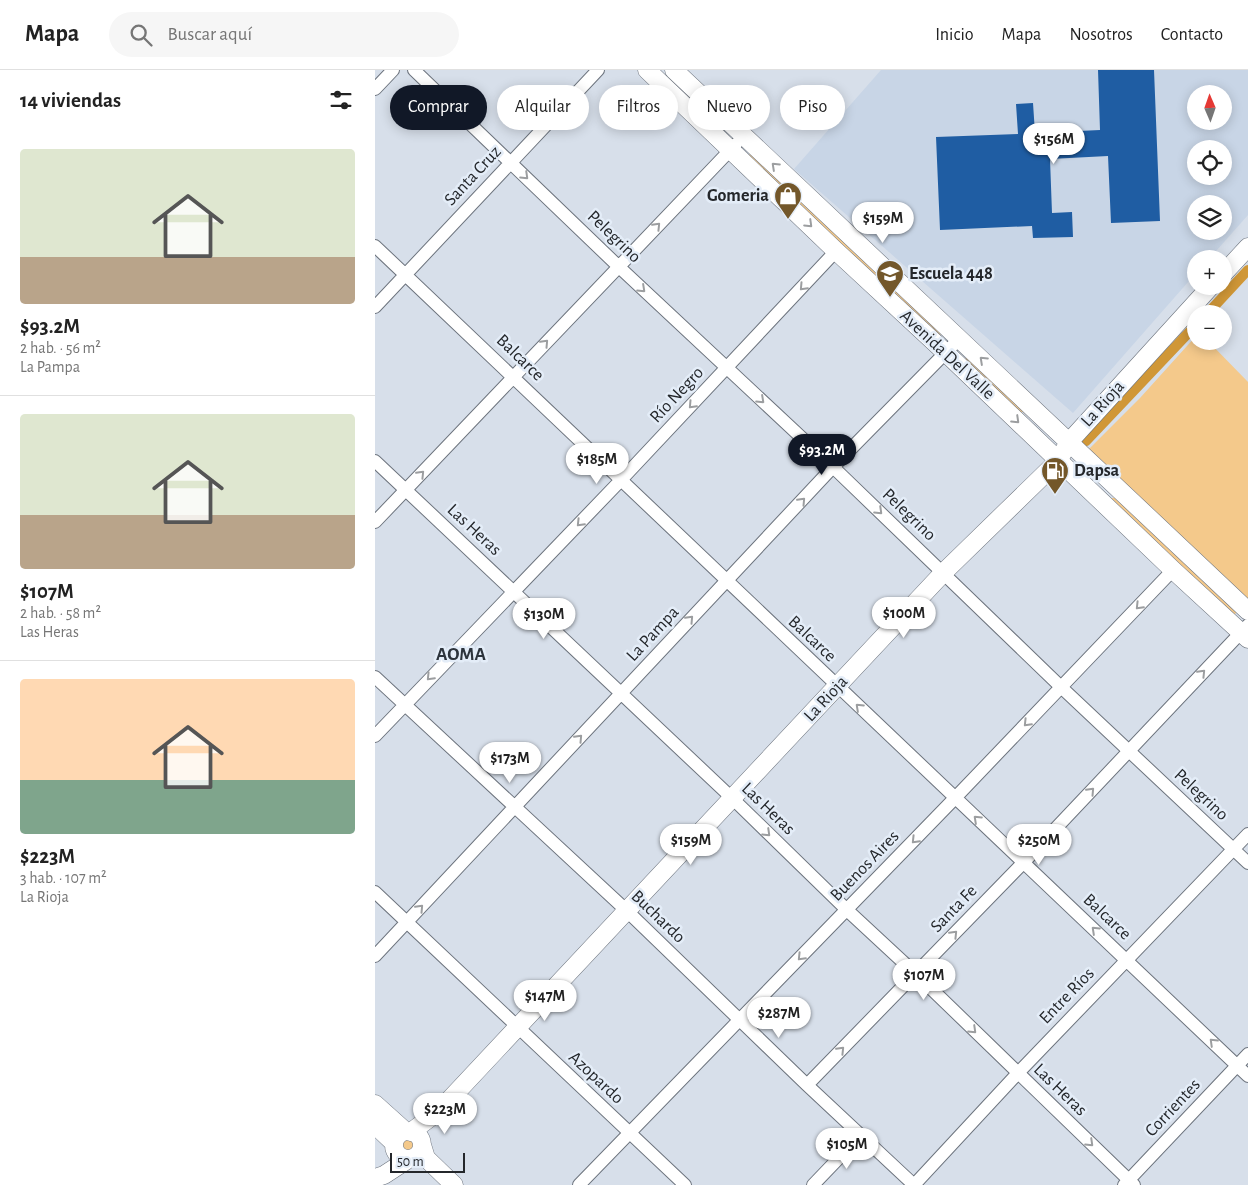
<!DOCTYPE html>
<html lang="es">
<meta charset="utf-8">
<style>
body{margin:0;font-family:"Alegreya Sans",sans-serif;background:#f6f6f6;color:#222;height:100vh;display:flex;flex-direction:column;font-size:19px;white-space:nowrap}
*{box-sizing:border-box;margin:0}
p{font-size:16px;color:#767676}
.icon{flex:none;width:28px;height:28px;fill:none;stroke:currentColor;stroke-width:2;stroke-linecap:round;stroke-linejoin:round}
.map{position:relative;flex:1;overflow:hidden}
.panel{display:flex;flex-direction:column;background:#fff;width:375px}
.panel>*{flex:none}
.banner{position:absolute;left:15px;top:15px;width:475px;height:45px;display:flex;gap:10px}
.needle{width:32px;rotate:358deg}
.tools{position:absolute;left:812px;top:15px;display:grid;gap:10px}
.tools a{display:grid;place-items:center;width:45px;height:45px;border-radius:50%;background:#fff;box-shadow:0 2px 12px #0003;font-size:25px}
.scale{position:absolute;left:15px;bottom:12px;width:75px;box-sizing:border-box;padding-left:5px;border:2px solid #24272b;border-top:0;font-size:14px;line-height:18px;white-space:nowrap;color:#24272b;-webkit-text-stroke:4px #e4edf8;paint-order:stroke}
.price{position:absolute;translate:-50% -42px;padding:0 11px;border-radius:18px;background:#fff;color:#222;font-size:16px;line-height:32px;filter:drop-shadow(0 1px 2px #0008)}
.price::after{content:'';position:absolute;left:50%;top:30px;width:15px;height:11px;margin-left:-8px;background:inherit;clip-path:polygon(0 0,100% 0,50% 100%)}
.price.active{background:#111827;color:#fff}
ul{padding:0;list-style:none}
li{display:grid;align-content:center;gap:10px;height:265px;padding:0 20px}
li+li{border-top:1px solid #e0e0e0}
li span{display:grid;place-items:center;height:155px;border-radius:5px;color:#555}
li>.icon{margin-inline-start:auto}
span .icon{width:90px;height:90px;fill:#fffc;stroke-width:1}
li b{font-size:21px}
h2{display:flex;justify-content:space-between;align-items:center;height:60px;padding:0 20px;font-size:21px}
.chip{padding:0 18px;border-radius:22px;background:#fff;box-shadow:0 2px 12px #0003;font-size:18px;line-height:45px}
.chip.active{background:#111827;color:#fff}
header{display:flex;align-items:center;gap:30px;box-sizing:border-box;height:70px;padding:0 25px;background:#fff;border-bottom:1px solid #e0e0e0}
header strong{font-size:24px}
nav{display:flex;gap:28px;margin-inline-start:auto;font-size:18px}
.search{width:350px;height:45px;background:#f6f6f6;display:flex;align-items:center;gap:12px;box-sizing:border-box;padding:0 18px;border-radius:28px;color:#767676;font-size:19px}
main{display:flex;flex:1;min-height:0}
.map>svg:first-child{display:block}
</style>
<header>
<strong>Mapa</strong>
<div class="search"><svg class="icon" aria-label="search" viewBox="0 0 24 24"><circle cx="10" cy="10" r="6"/><path d="M15 15l6 6"/></svg>Buscar aquí</div>
<nav><a>Inicio</a><a>Mapa</a><a>Nosotros</a><a>Contacto</a></nav>
</header>
<main>
<section class="panel">
<h2>14 viviendas<svg class="icon" aria-label="filters" viewBox="0 0 24 24"><path d="M4 7h16M4 17h16"/><circle cx="9" cy="7" r="2"/><circle cx="15" cy="17" r="2"/></svg></h2>
<ul>
<li><span style="background:linear-gradient(#dfe7d0 70%,#b9a48a 0)"><svg class="icon" aria-label="home" viewBox="0 0 24 24"><path d="M3 11l9-7 9 7M6 9v11h12V9"/></svg></span><div><b>$93.2M</b><p>2 hab. · 56 m²</p><p>La Pampa</p></div></li>
<li><span style="background:linear-gradient(#dfe7d0 65%,#b9a48a 0)"><svg class="icon" aria-label="home" viewBox="0 0 24 24"><path d="M3 11l9-7 9 7M6 9v11h12V9"/></svg></span><div><b>$107M</b><p>2 hab. · 58 m²</p><p>Las Heras</p></div></li>
<li><span style="background:linear-gradient(#ffd9b3 65%,#7fa58c 0)"><svg class="icon" aria-label="home" viewBox="0 0 24 24"><path d="M3 11l9-7 9 7M6 9v11h12V9"/></svg></span><div><b>$223M</b><p>3 hab. · 107 m²</p><p>La Rioja</p></div></li>
</ul>
</section>
<div class="map">
<svg width="873" height="1115" viewBox="0 0 873 1115">
<rect width="100%" height="100%" fill="#d7dfea"/>
<path fill="#c8d5e6" fill-rule="evenodd" d="M506,0H873V145L834,189H821V203L698,343L419,99ZM821,24H849V51H821ZM821,79H849V106H821ZM821,134H849V161H821Z"/>
<path fill="#f4c98b" d="M290,6H296L347,54L343,58Z
M377,82L567,263L563,267L373,86Z
M821,266V271H833L873,312V532L714,379L765,328Z
M593,286L675,366L648,342H642L589,290Z
M736,428H742L862,542L858,546Z
M24 1076a9 9 0 1 1 18 0a9 9 0 1 1-18 0Z"/>
<g fill="none" stroke-linecap="round" stroke-linejoin="round">
<path stroke="#d09737" stroke-width="10" d="M832,244L873,200
M711,371L820,256"/>
</g>
<path fill="#1f5da3" d="M723,0H779L785,151L736,153L733,86L675,89L677,143L697,142L698,167L658,168L657,156L565,160L561,67L643,64L641,34L658,33L660,63L725,60Z"/>
<g fill="none" stroke-linecap="round" stroke-linejoin="round">
<defs>
<path id="street" d="M39,0L243,196L458,397L686,617L873,793
M0,19L18,0
M0,176L873,1006
M0,237L223,0
M0,391L358,729L472,840L541,904L759,1115
M0,452L361,74
M0,607L252,841L432,1015L539,1115L643,1003L873,764
M0,666L246,410L461,181
M0,822L310,1115
M0,886L458,397L585,268
M432,1015L648,793L873,555
M204,1115L580,728L798,500
M438,1115L486,1065
M749,1115L873,984"/>
<path id="secondary" d="M272,0L461,181L571,283L798,500L873,569
M299,0L873,541
M849,203L873,177
M0,1034L30,1061
M0,1055L19,1073
M19 1075a14 14 0 1 1 28 0a14 14 0 1 1-28 0Z
M36,1062L64,1041L569,502L683,391L694,372L836,216
M47,1075L51,1088L79,1115
M0,1108L9,1105L32,1090"/>
</defs>
<use href="#street" stroke="#6c737d" stroke-width="14"/>
<use href="#secondary" stroke="#6c737d" stroke-width="19"/>
<use href="#street" stroke="#fff" stroke-width="12"/>
<use href="#secondary" stroke="#fff" stroke-width="18"/>
</g>
<defs><path id="oneway-chevron" d="M-2-3.5L2.5 0L-2 3.5" fill="none" stroke-width="1.6" stroke-linecap="round" stroke-linejoin="round" transform="scale(1.25)"/></defs>
<g stroke="#9c9ea0">
<use href="#oneway-chevron" transform="translate(400 96) rotate(-137)"/>
<use href="#oneway-chevron" transform="translate(150 106) rotate(44)"/>
<use href="#oneway-chevron" transform="translate(434 154) rotate(44)"/>
<use href="#oneway-chevron" transform="translate(282 156) rotate(-46)"/>
<use href="#oneway-chevron" transform="translate(428 217) rotate(133)"/>
<use href="#oneway-chevron" transform="translate(267 219) rotate(43)"/>
<use href="#oneway-chevron" transform="translate(170 273) rotate(-47)"/>
<use href="#oneway-chevron" transform="translate(608 290) rotate(-137)"/>
<use href="#oneway-chevron" transform="translate(386 330) rotate(43)"/>
<use href="#oneway-chevron" transform="translate(317 335) rotate(133)"/>
<use href="#oneway-chevron" transform="translate(641 350) rotate(44)"/>
<use href="#oneway-chevron" transform="translate(46 404) rotate(-46)"/>
<use href="#oneway-chevron" transform="translate(427 431) rotate(-47)"/>
<use href="#oneway-chevron" transform="translate(504 441) rotate(44)"/>
<use href="#oneway-chevron" transform="translate(205 453) rotate(134)"/>
<use href="#oneway-chevron" transform="translate(764 536) rotate(134)"/>
<use href="#oneway-chevron" transform="translate(315 549) rotate(-47)"/>
<use href="#oneway-chevron" transform="translate(827 603) rotate(-46)"/>
<use href="#oneway-chevron" transform="translate(55 607) rotate(134)"/>
<use href="#oneway-chevron" transform="translate(484 637) rotate(-137)"/>
<use href="#oneway-chevron" transform="translate(652 653) rotate(134)"/>
<use href="#oneway-chevron" transform="translate(204 668) rotate(-47)"/>
<use href="#oneway-chevron" transform="translate(716 721) rotate(-47)"/>
<use href="#oneway-chevron" transform="translate(602 749) rotate(-137)"/>
<use href="#oneway-chevron" transform="translate(392 763) rotate(44)"/>
<use href="#oneway-chevron" transform="translate(540 770) rotate(134)"/>
<use href="#oneway-chevron" transform="translate(45 838) rotate(-47)"/>
<use href="#oneway-chevron" transform="translate(720 860) rotate(-137)"/>
<use href="#oneway-chevron" transform="translate(579 864) rotate(-46)"/>
<use href="#oneway-chevron" transform="translate(426 887) rotate(134)"/>
<use href="#oneway-chevron" transform="translate(598 960) rotate(44)"/>
<use href="#oneway-chevron" transform="translate(838 972) rotate(-136)"/>
<use href="#oneway-chevron" transform="translate(466 980) rotate(-46)"/>
<use href="#oneway-chevron" transform="translate(715 1073) rotate(44)"/>
</g>
<defs>
<symbol id="shop-pin" viewBox="-11 -11 22 30"><path d="M0 17L-7.5 6A9.5 9.5 0 1 1 7.5 6Z" fill="#73572a" stroke="#e4edf8"/><path d="M-5-2.5h2.3a2.7 3.5 0 0 1 5.4 0H5L5.5 6h-11ZM-1.5-2.5h3a1.5 2.3 0 0 0-3 0Z" fill="#fff"/></symbol>
<symbol id="school-pin" viewBox="-11 -11 22 30"><path d="M0 17L-7.5 6A9.5 9.5 0 1 1 7.5 6Z" fill="#73572a" stroke="#e4edf8"/><path d="M0-5L7-2L0 1L-7-2ZM-4 1L0 2.5L4 1V4Q0 6-4 4Z" fill="#fff"/></symbol>
<symbol id="fuel-pin" viewBox="-11 -11 22 30"><path d="M0 17L-7.5 6A9.5 9.5 0 1 1 7.5 6Z" fill="#73572a" stroke="#e4edf8"/><path d="M-5.5-6h7V0h2V4h1.3V-2.5L3-4.5l.8-.8L6-3V5H2.5V1h-1V6h-7ZM-4.2-4.7v3.2H.2V-4.7Z" fill="#fff"/></symbol>
</defs>
<g fill-rule="evenodd">
<use href="#shop-pin" x="397" y="110" width="32" height="43"/>
<use href="#school-pin" x="499" y="188" width="32" height="43"/>
<use href="#fuel-pin" x="664" y="385" width="32" height="43"/>
</g>
<g text-anchor="middle" dominant-baseline="central" stroke-width="5" stroke-linejoin="round" paint-order="stroke">
<g font-size="18" fill="#24272b" stroke="#e4edf8">
<text transform="translate(98 106) rotate(-47)">Santa Cruz</text>
<text transform="translate(239 167) rotate(44)">Pelegrino</text>
<text transform="translate(572 285) rotate(43)">Avenida Del Valle</text>
<text transform="translate(145 288) rotate(44)">Balcarce</text>
<text transform="translate(302 325) rotate(-47)">Río Negro</text>
<text transform="translate(728 334) rotate(-48)">La Rioja</text>
<text transform="translate(534 445) rotate(44)">Pelegrino</text>
<text transform="translate(99 460) rotate(43)">Las Heras</text>
<text transform="translate(278 564) rotate(-47)">La Pampa</text>
<text transform="translate(437 569) rotate(43)">Balcarce</text>
<text transform="translate(451 629) rotate(-47)">La Rioja</text>
<text transform="translate(826 725) rotate(43)">Pelegrino</text>
<text transform="translate(393 739) rotate(44)">Las Heras</text>
<text transform="translate(490 796) rotate(-46)">Buenos Aires</text>
<text transform="translate(579 839) rotate(-46)">Santa Fe</text>
<text transform="translate(283 847) rotate(44)">Buchardo</text>
<text transform="translate(732 847) rotate(43)">Balcarce</text>
<text transform="translate(692 926) rotate(-46)">Entre Ríos</text>
<text transform="translate(221 1008) rotate(43)">Azopardo</text>
<text transform="translate(685 1020) rotate(44)">Las Heras</text>
<text transform="translate(798 1038) rotate(-47)">Corrientes</text>
</g>
<g font-size="18" font-weight="bold" fill="#24272b" stroke="#e4edf8" text-anchor="start">
<text x="394" y="126" text-anchor="end">Gomeria</text>
<text x="534" y="204">Escuela 448</text>
<text x="699" y="401">Dapsa</text>
</g>
<g font-size="19" font-weight="bold" fill="#2d343c" stroke="#e4edf8">
<text x="86" y="584">AOMA</text>
</g>
</g>
</svg>
<div class="tools">
<a><svg class="needle" viewBox="-14 -14 28 28"><path d="M0-13l5 13h-10z" fill="#e53935"/><path d="M0 13l5-13h-10z" fill="#767676"/></svg></a>
<a><svg class="icon" aria-label="locate" viewBox="0 0 24 24"><circle cx="12" cy="12" r="6"/><path d="M12 2v4M12 18v4M2 12h4M18 12h4"/></svg></a>
<a><svg class="icon" aria-label="layers" viewBox="0 0 24 24"><path d="M12 4l9 5-9 5-9-5zM3 14l9 5 9-5"/></svg></a>
<a>+</a>
<a>−</a>
</div>
<div class="scale">50 m</div>
<b class="price" style="left:679px;top:95px">$156M</b>
<b class="price" style="left:508px;top:174px">$159M</b>
<b class="price active" style="left:447px;top:406px">$93.2M</b>
<b class="price" style="left:222px;top:415px">$185M</b>
<b class="price" style="left:529px;top:569px">$100M</b>
<b class="price" style="left:169px;top:570px">$130M</b>
<b class="price" style="left:135px;top:714px">$173M</b>
<b class="price" style="left:316px;top:796px">$159M</b>
<b class="price" style="left:664px;top:796px">$250M</b>
<b class="price" style="left:549px;top:931px">$107M</b>
<b class="price" style="left:170px;top:952px">$147M</b>
<b class="price" style="left:404px;top:969px">$287M</b>
<b class="price" style="left:70px;top:1065px">$223M</b>
<b class="price" style="left:472px;top:1100px">$105M</b>
<div class="banner">
<a class="chip active">Comprar</a>
<a class="chip">Alquilar</a>
<a class="chip">Filtros</a>
<a class="chip">Nuevo</a>
<a class="chip">Piso</a>
</div>
</div>
</main>
